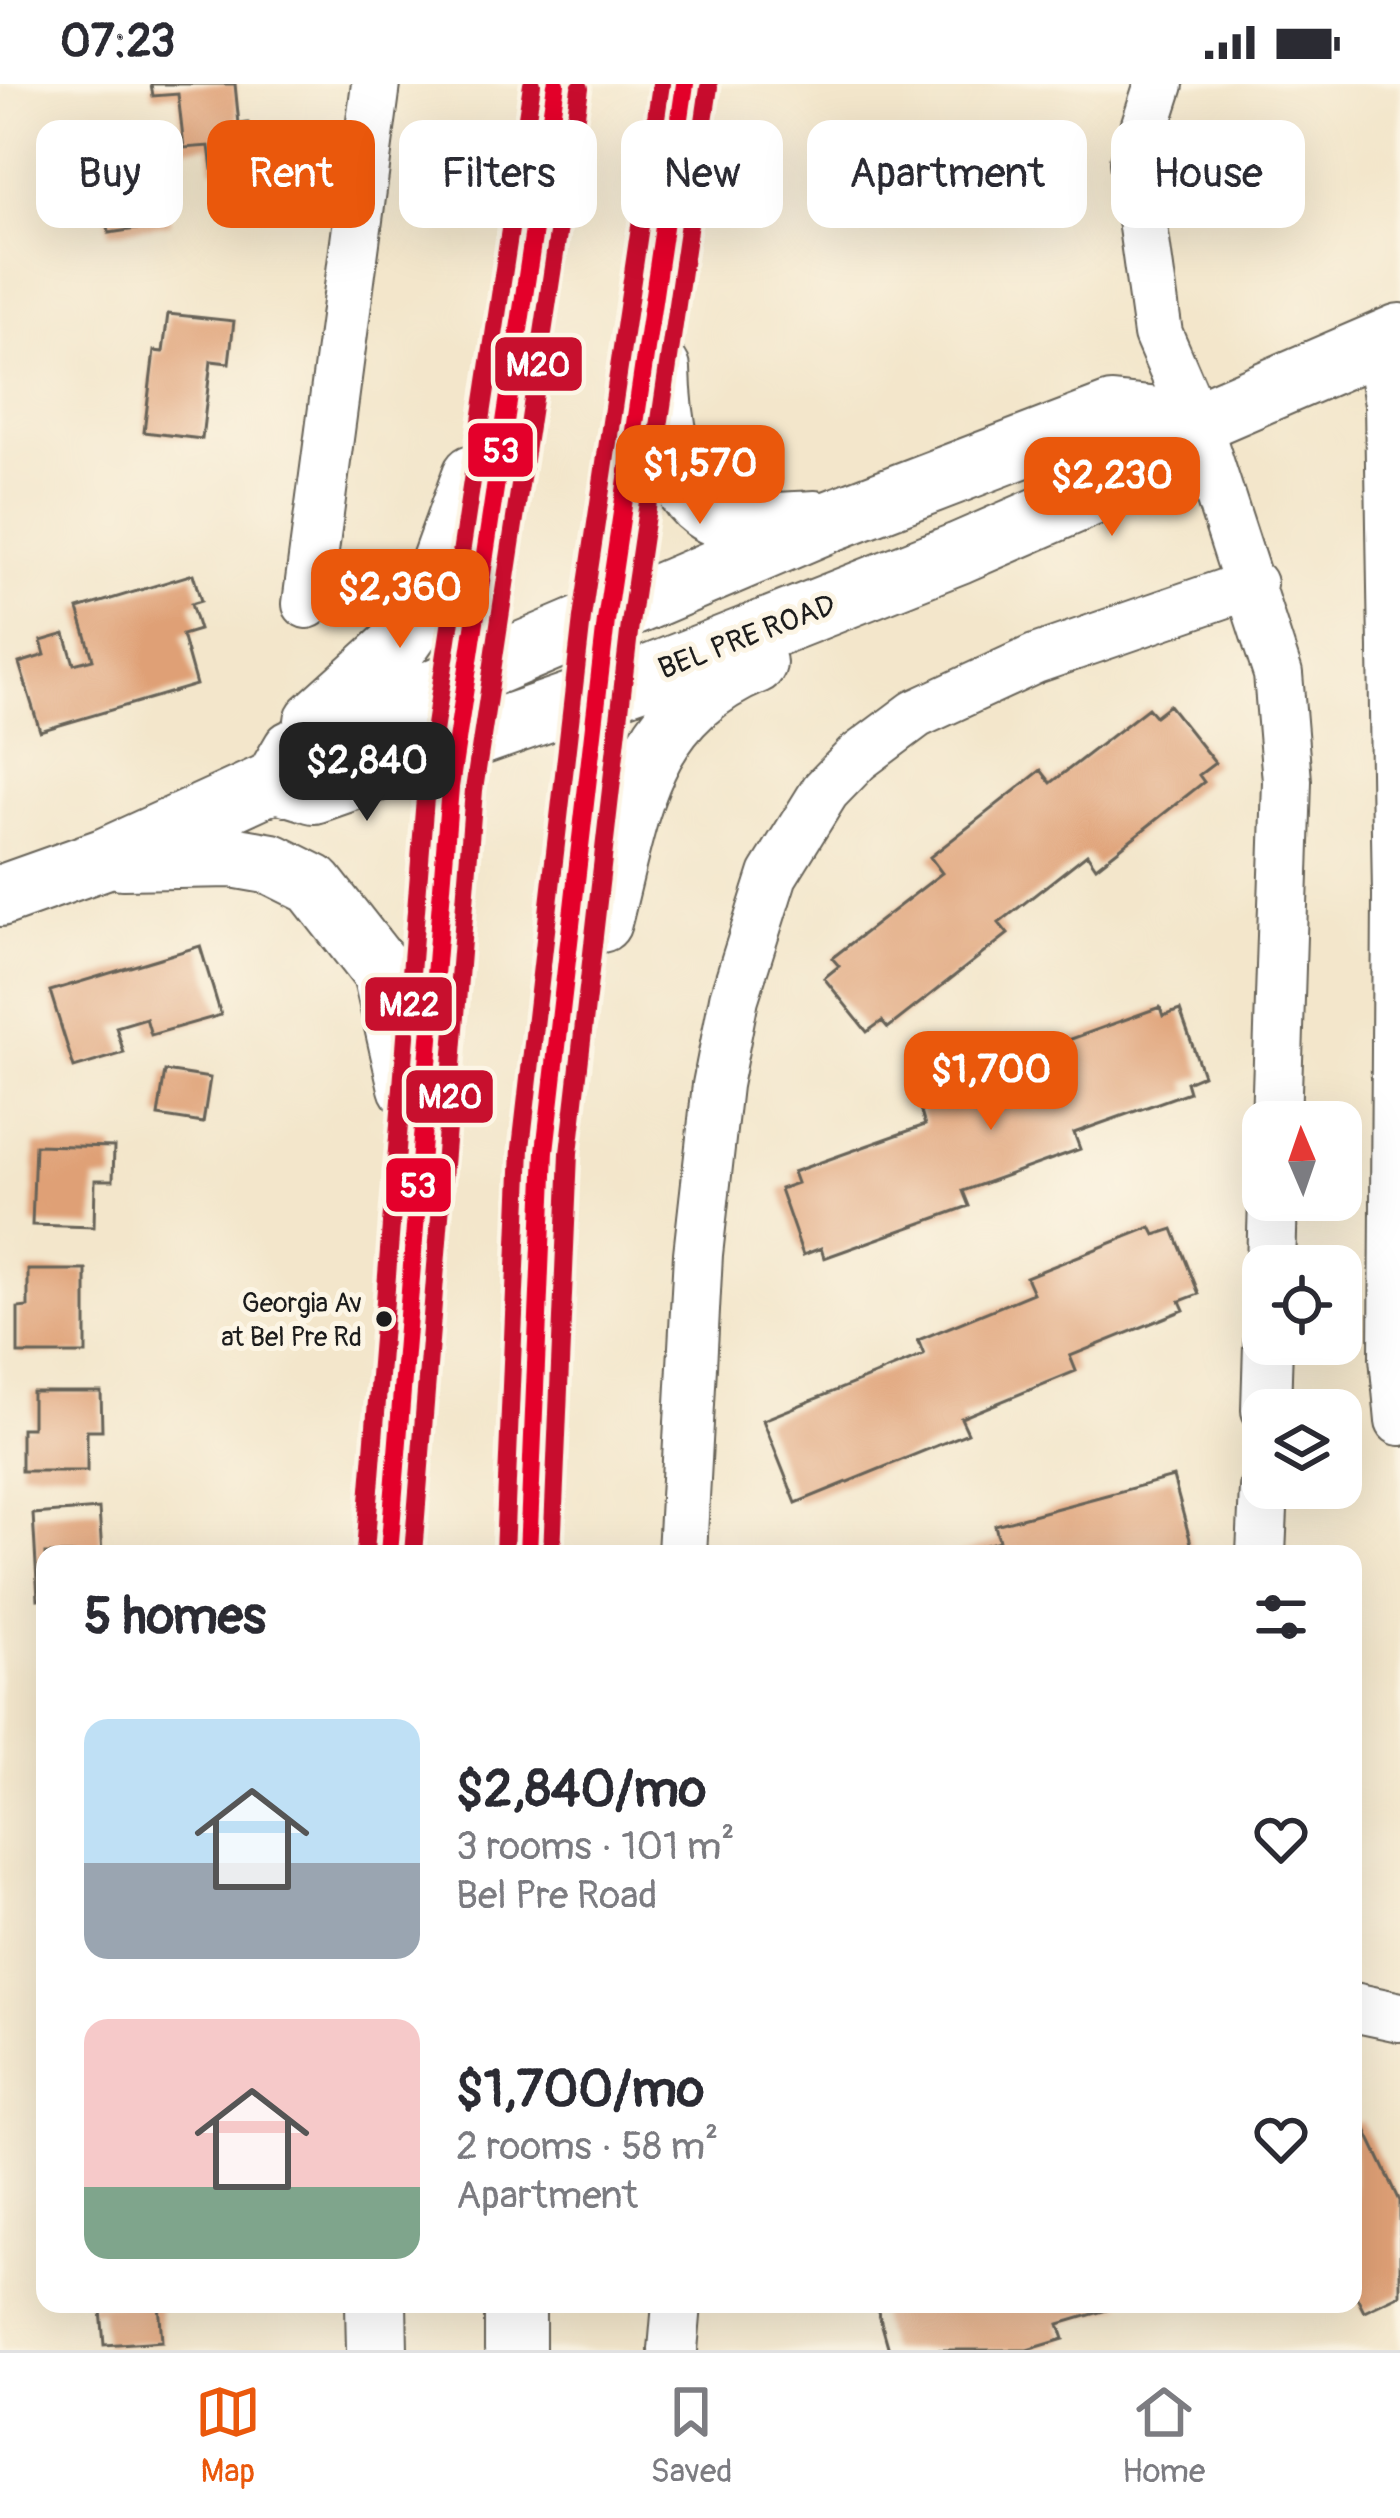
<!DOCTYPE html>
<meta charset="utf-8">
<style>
body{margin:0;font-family:Pangolin,sans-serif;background:#f7f7f7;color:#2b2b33;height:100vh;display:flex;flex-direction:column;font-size:45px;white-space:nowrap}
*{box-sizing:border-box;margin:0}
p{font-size:39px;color:#7c7c81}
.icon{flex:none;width:66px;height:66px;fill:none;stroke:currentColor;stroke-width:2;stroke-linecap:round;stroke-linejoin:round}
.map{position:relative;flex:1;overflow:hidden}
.details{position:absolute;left:36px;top:1461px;width:1326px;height:768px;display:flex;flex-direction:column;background:#fff;border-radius:24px;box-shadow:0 12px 48px #0002}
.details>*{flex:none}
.banner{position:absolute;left:36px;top:36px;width:1329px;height:108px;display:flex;gap:24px}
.needle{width:78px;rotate:358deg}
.fabs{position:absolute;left:1242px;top:1017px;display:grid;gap:24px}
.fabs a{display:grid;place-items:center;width:120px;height:120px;border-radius:24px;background:#fff;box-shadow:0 12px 48px #0002;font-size:60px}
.price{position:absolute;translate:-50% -102px;padding:0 27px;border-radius:24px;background:#ea580c;color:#fff;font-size:39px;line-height:78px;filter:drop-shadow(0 3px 6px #0008)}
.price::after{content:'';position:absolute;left:50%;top:72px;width:36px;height:27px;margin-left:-18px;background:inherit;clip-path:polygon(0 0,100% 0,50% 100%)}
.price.current{background:#222;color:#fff}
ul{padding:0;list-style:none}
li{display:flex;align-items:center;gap:36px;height:300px;padding:0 48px}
li span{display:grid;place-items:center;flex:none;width:336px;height:240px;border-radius:24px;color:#555}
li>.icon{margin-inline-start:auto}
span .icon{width:144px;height:144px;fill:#fffc;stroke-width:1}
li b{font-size:51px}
h2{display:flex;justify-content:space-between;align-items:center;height:144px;padding:0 48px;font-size:51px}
.tag{padding:0 42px;border-radius:24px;background:#fff;box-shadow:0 12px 48px #0002;font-size:42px;line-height:108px}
.tag.current{background:#ea580c;color:#fff}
.status{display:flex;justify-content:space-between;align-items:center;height:84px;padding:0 60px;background:#fff;direction:ltr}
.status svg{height:33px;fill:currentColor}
.tab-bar{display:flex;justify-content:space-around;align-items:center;height:168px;border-top:3px solid #e1e1e2;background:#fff;font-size:33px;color:#7c7c81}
.tab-bar a{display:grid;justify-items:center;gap:6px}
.tab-bar .current{color:#ea580c}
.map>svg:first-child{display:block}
</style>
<div class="status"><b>07:23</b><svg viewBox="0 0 49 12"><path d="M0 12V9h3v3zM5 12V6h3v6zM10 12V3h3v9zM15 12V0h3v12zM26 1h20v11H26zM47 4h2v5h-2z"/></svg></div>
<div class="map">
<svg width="1400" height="2266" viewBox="0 0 1400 2266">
<rect width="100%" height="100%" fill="#fcf5e5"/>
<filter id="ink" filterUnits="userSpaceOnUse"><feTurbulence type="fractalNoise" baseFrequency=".00833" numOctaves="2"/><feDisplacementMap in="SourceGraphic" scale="24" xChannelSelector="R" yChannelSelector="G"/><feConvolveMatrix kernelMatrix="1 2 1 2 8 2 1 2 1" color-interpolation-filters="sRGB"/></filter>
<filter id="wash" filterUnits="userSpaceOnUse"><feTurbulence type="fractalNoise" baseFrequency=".004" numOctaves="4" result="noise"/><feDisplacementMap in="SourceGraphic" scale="48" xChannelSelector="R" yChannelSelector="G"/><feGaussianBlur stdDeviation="2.7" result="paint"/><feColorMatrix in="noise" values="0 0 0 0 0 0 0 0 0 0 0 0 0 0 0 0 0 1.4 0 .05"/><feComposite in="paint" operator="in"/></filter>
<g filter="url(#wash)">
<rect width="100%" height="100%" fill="#f3e6cb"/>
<g id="blocks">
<path fill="#dfa076" d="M151,0H235L239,40L248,39L253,80L212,85L209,62L184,64L178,10L153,12Z
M163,92L170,140L109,149L102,100Z
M168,230L234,237L229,279L211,277L202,355L144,348L154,267L163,268Z
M193,490L201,517L191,520L199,546L182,551L196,601L40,647L19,579L45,571L41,557L65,550L74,580L93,575L78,525Z
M1169,621L1215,679L1199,691L1204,698L1096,783L1087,770L999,839L1008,850L888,944L882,937L867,948L824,894L839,882L832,874L942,789L930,773L1041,686L1051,699L1148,624L1155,632Z
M200,862L221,931L151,951L146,934L116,943L124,969L74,984L50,907Z
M1160,923L1163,932L1180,926L1203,991L1186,998L1189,1008L1074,1049L1080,1065L963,1107L969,1122L824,1174L821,1164L803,1171L780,1105L797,1099L793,1088L925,1041L920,1025L1038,983L1032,969Z
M165,987L210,994L203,1039L158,1032Z
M35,1061L114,1063L113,1096H95L94,1143L32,1141Z
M1151,1143L1155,1151L1173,1145L1199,1210L1180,1217L1184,1226L1070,1272L1076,1287L961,1334L968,1349L796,1419L763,1336L924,1271L918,1256L1033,1209L1026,1193Z
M28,1186H86V1270H18V1224L28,1223Z
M32,1308H101L102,1346H87V1387H21V1344H32Z
M1173,1393L1194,1470H956L999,1457L995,1441Z
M99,1425L102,1470H45V1514L38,1515L33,1430Z
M1362,2037L1400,2117V2210L1364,2227L1353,2205V2041Z
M89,2220H159L162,2257L104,2261L101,2226L90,2227Z
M876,2220H1124V2221L1059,2240L1064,2255L1027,2266H889Z"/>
</g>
</g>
<g filter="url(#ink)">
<use href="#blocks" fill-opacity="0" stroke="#676359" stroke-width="3"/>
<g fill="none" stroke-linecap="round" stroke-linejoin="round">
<defs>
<path id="minor" d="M1159,0L1134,78L1158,250L1196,338L1278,590L1287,697L1276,1038
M1378,256L1389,319L1397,811L1394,1273L1400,1337
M307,520L376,0
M1271,1182L1273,1116
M1266,1326L1268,1260
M682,1470L698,1170L717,1001L734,914L773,791L825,707L857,674L916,630L1035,575L1252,500
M1261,1470L1264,1404
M1353,1923L1400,1933
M673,2266L677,2220"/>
<path id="major" d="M660,285C661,326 668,399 704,425C732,446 783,438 815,437
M315,637L396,564L425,523L473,391
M275,697L314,709L651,591L959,469L1145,388L1196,338L1400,250
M122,775L232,773L272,780L314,801L383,889L409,1003
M0,812L104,775L275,697L293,666L833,436L1112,329L1196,338
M601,838C630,727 637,629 756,579
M389,1470L450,703L556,0
M528,1470L545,1067L606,537L685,0
M376,2220L377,2266
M515,2220V2266"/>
</defs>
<use href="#minor" stroke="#676359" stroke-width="52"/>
<use href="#major" stroke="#676359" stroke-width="64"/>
<use href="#minor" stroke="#fff" stroke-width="48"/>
<use href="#major" stroke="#fff" stroke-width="60"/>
<defs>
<path id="bus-1" d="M389,1470L450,703L556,0
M528,1470L545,1067L606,537L685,0"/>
<path id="bus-2" d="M413,1470L474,706L580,4
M552,1470L569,1069L630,540L709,3"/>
<path id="bus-3" d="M365,1468L426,701L532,0
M504,1469L521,1064L582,534L661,0"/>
</defs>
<use href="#bus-1" stroke="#fcf5e5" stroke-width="27"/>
<use href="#bus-2" stroke="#fcf5e5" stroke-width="27"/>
<use href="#bus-3" stroke="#fcf5e5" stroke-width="27"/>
<use href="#bus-1" stroke="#e4002b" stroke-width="18"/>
<use href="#bus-2" stroke="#c8102e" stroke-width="18"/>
<use href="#bus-3" stroke="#c8102e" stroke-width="18"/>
</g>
</g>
<circle fill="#1c1c1c" stroke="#fcf5e5" stroke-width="4.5" cx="384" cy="1235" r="10"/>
<g text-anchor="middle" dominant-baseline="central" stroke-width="10" stroke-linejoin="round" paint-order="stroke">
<g font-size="27" fill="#1c1c1c" stroke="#fcf5e5" text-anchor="end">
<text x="362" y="1219">Georgia Av<tspan x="362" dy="34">at Bel Pre Rd</tspan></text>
</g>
<g font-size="30" fill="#1c1c1c" stroke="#fcf5e5">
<text transform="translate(747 553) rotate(-21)">BEL PRE ROAD</text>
</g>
</g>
<g stroke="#fcf5e5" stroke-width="4.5">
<rect x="493" y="251" width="91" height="58" rx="12" fill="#c8102e"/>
<rect x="466" y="337" width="69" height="58" rx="12" fill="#e4002b"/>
<rect x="363" y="891" width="91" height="58" rx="12" fill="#c8102e"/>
<rect x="404" y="984" width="91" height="57" rx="12" fill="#c8102e"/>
<rect x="384" y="1072" width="69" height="58" rx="12" fill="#e4002b"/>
</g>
<g font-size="33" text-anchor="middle" font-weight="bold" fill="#fff">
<text x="538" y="292">M20</text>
<text x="501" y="378">53</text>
<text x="409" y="932">M22</text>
<text x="450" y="1024">M20</text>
<text x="418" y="1113">53</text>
</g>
</svg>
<div class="fabs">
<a><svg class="needle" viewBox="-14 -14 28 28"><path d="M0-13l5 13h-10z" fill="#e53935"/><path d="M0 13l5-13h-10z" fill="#7c7c81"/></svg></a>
<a><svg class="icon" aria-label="locate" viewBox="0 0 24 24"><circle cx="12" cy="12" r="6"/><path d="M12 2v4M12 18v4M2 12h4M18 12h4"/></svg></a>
<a><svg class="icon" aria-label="layers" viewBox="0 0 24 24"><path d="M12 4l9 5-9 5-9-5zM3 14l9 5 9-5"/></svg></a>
</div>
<b class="price" style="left:700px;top:443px">$1,570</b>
<b class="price" style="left:1112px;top:455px">$2,230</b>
<b class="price" style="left:400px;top:567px">$2,360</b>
<b class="price current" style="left:367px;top:740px">$2,840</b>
<b class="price" style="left:991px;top:1049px">$1,700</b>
<div class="banner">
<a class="tag">Buy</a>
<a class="tag current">Rent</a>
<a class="tag">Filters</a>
<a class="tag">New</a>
<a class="tag">Apartment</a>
<a class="tag">House</a>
</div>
<section class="details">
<h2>5 homes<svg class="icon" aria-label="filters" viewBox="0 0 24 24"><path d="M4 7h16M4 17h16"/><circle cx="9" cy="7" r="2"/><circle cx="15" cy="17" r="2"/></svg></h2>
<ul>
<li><span style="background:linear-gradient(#bfe0f5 60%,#9aa5b1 0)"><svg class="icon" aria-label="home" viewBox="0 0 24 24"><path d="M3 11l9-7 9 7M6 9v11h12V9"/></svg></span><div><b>$2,840/mo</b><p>3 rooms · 101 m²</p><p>Bel Pre Road</p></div><svg class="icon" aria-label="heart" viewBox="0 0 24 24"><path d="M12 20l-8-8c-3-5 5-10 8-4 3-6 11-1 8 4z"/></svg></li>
<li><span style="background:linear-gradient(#f6c9c9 70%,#7fa58c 0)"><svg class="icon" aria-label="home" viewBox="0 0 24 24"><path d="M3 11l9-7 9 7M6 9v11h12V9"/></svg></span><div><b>$1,700/mo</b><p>2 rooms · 58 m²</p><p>Apartment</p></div><svg class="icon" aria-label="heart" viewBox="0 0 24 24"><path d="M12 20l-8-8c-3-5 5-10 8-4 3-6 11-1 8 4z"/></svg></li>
</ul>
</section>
</div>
<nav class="tab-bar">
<a class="current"><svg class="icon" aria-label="map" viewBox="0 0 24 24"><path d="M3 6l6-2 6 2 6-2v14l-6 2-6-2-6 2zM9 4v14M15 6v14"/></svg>Map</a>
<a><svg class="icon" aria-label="saved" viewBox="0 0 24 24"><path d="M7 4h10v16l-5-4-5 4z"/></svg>Saved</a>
<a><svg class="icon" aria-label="home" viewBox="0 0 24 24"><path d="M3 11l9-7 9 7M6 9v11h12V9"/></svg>Home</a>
</nav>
